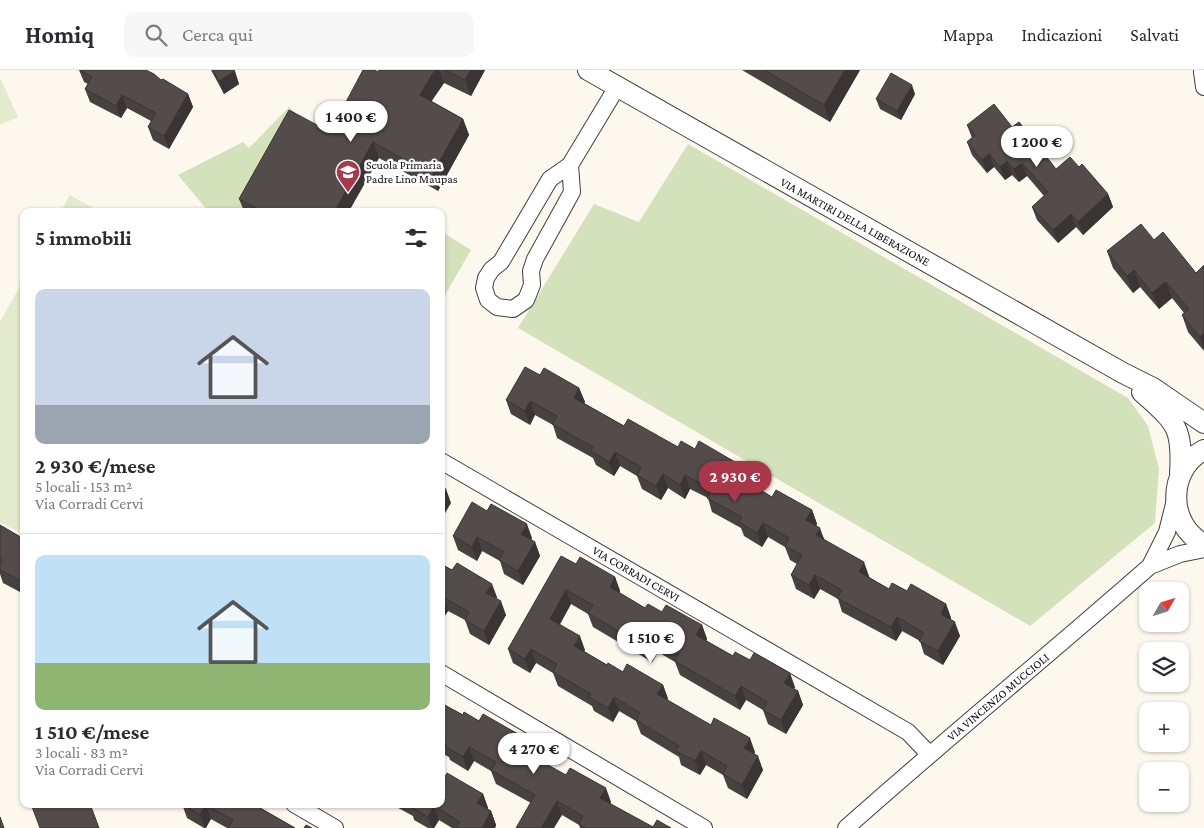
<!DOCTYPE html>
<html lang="it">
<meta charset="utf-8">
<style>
body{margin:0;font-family:"Crimson Pro",serif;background:#f7f7f7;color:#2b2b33;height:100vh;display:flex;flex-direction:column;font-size:19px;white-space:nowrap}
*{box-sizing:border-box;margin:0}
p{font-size:16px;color:#7c7c81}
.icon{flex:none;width:28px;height:28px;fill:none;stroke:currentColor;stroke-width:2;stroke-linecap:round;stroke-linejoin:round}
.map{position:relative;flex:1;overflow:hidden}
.panel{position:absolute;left:20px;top:138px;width:425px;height:600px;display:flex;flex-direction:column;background:#fff;border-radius:10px;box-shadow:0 1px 4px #0004}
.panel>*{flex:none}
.needle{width:32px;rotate:51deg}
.buttons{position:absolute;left:1139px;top:512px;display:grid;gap:10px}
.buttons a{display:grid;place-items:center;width:50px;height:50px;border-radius:10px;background:#fff;box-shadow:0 1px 4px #0004;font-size:25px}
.price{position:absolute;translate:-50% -42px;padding:0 11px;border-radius:18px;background:#fff;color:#222;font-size:16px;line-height:32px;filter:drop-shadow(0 1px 2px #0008)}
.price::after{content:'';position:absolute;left:50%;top:30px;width:15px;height:11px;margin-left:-8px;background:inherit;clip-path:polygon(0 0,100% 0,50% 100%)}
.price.selected{background:#a93749;color:#fff}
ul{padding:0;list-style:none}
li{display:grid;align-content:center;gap:10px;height:265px;padding:0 15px}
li+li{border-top:1px solid #e1e1e2}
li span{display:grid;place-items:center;height:155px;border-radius:10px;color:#555}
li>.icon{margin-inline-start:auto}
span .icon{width:90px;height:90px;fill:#fffc;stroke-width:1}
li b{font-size:21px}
h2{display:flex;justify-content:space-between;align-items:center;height:60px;padding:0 15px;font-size:21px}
header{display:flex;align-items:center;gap:30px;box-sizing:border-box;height:70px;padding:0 25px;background:#fff;border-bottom:1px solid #e1e1e2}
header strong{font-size:24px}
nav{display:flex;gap:28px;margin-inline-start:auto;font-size:18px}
.search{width:350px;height:45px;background:#f7f7f7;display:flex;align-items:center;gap:12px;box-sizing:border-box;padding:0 18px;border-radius:10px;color:#7c7c81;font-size:19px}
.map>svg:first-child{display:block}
</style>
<header>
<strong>Homiq</strong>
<div class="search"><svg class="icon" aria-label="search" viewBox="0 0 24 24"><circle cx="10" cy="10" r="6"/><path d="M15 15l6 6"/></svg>Cerca qui</div>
<nav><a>Mappa</a><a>Indicazioni</a><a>Salvati</a></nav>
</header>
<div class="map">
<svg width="1204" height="758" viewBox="0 0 1204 758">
<rect width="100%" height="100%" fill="#fdf8ed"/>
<path fill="#d4e2bb" d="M289,37L296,43L294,50L247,141H208L178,105L243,72L249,78Z
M688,74L1128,328L1148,356L1159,399L1155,453L1030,556L518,258L594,134L639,152Z
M442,162L471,180L441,232V164Z"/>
<path fill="#e4ebcc" d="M0,8L18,47L0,55Z
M70,125L99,141H61Z
M24,209V465L0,452V252Z"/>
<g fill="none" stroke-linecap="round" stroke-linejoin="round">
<defs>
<path id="minor" d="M1204,0L1202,2L1204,17
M570,95L572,122L535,189L531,201L532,215L526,230L513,239L497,237L488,230L484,218L486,208L492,199L501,192L550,109L570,95L617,17
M441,391L908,662L929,684
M1175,430L1167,462L1150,496L1180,484L1204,479
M441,603L704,758
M294,734L335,758
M846,758C946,669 1050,584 1150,496"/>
<path id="tertiary" d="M588,0L1123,303L1153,318L1204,353
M1142,322C1176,353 1183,356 1180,404
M1204,380C1167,399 1167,455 1204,474"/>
</defs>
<use href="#minor" stroke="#3f3f3f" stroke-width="18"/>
<use href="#tertiary" stroke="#3f3f3f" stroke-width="22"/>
<use href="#minor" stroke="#fff" stroke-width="16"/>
<use href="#tertiary" stroke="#fff" stroke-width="20"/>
</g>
<path fill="#474140" d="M79,0H146L161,10L188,24L193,37L169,79L153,70L148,57L151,51L127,38L121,48L90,32L85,19L88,14L84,12Z
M211,0H234L239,14L224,24Z
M379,0H485L471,26L444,13L431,31L463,49L469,65L438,121L379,88L349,141H244L239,129L330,62Z
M742,0H860L830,52Z
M915,24L901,50L880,39L876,29Z
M967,55L1012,57L1056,99L1079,97L1108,124L1113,137L1083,165L1076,157L1058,173L1037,150L1032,137L1044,126L1027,106L1019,112L1012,105L1005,110L994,97L987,103L972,85L967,72L972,68Z
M1154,170L1196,203L1204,195V281L1188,262L1182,245L1184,243L1172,228L1159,239L1140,217L1133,223L1113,198L1107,181Z
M540,305L579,318L585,332L584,333L624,356L678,377L695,379L735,392L740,406L739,407L772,427L812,440L817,454L816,455L825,470L869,506V507L889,519L907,521L946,534L951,548V550L960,566L943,595L924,584L920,571L902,561L896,571L842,542L838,529L820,519L814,529L796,519L791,505L797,494L790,490L785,477L768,467L762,477L744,466L741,458L712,442L708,428L690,419L685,429L668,418L661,430L642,419L637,406L620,396L614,406L596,395L593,388L557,368L553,355L535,345L530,355L511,344L506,330Z
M0,455L24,469V531L20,522L3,513L0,504Z
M453,466L532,468L531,469L535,472L540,486L523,515L504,504L500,491L482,481L477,491L458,480Z
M441,494L497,527L496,529L506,545L489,575L470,564L465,550L448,541L442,550H441Z
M576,494L615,507L620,521L619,523L645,538L662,542L702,555L707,569L706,571L733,586L795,617L794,619L798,621L803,635L786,664L768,654L763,640L746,630L740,640L680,605L675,592L658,582L652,592L593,557L588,544L571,534L560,554L585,580L584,581L607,595L623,602L663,615L668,629L667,630L755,682L754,684L763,700L747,729L728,718L723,705L706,695L700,705L681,695L679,687L641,664L636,651L619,641L613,652L594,641L592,636L558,616L553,603L536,593L530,603L513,593L508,579Z
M441,633L463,645L518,664L523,678L522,680L611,732L610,734L637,749L653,757L671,758H580L579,755L562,745L531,733L496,714L491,701L474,691L468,701L450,690L449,687L441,683Z
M483,724L488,738L487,739L491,741L496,755L495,758H452L439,750L434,758H428L414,750L413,746L391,734H441Z
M182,734H259L260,736L259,737L295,758H227L211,749L206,758H204L187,748Z"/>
<path fill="#3a3534" d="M435,0H439L444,13L425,41L420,25Z
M471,0H485L471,26L465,10Z
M845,0H860L830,52L824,35Z
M235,1L239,14L224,24L219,11Z
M912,15L915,24L901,50L897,41Z
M188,24L193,37L169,79L164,66Z
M122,25L127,38L121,48L116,36Z
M463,49L469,65L438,121L432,105Z
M373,72L379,88L349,141H336V139Z
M989,84L994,97L987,103L982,90Z
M1007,91L1012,105L1005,110L1000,97Z
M1022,93L1027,106L1019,112L1014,99Z
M1108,124L1113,137L1083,165L1078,152Z
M1071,144L1076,157L1058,173L1053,160Z
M1134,200L1140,217L1133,223L1127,206Z
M1166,212L1172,228L1159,239L1152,223Z
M1204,263V278L1200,267Z
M579,318L585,332L579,342L574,328Z
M530,331L535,345L530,355L525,341Z
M615,382L620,396L614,406L609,392Z
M735,392L740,406L734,415L729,401Z
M663,404L668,418L661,430L656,416Z
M685,405L690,419L685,429L680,415Z
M446,419L451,433L441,450V427Z
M812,440L817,454L811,464L806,450Z
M763,453L768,467L762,477L757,463Z
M527,454L532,468L526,478L521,464Z
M820,458L825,472L816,465Z
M477,467L482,481L477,491L472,477Z
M535,472L540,486L523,515L518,501Z
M864,492L869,506L864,516L859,502Z
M815,505L820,519L814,529L809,515Z
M615,507L620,521L615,531L610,517Z
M492,514L497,527L492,537L486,523Z
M566,520L571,534L555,563L550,549Z
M443,527L448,541L442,550L441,547V529Z
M501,531L506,545L489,575L484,561Z
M946,534L951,548L946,558L941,544Z
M897,547L902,561L896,571L891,557Z
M955,552L960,566L943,595L938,581Z
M702,555L707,569L701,579L696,565Z
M580,566L585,580L579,590L574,576Z
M653,568L658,582L652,592L647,578Z
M531,579L536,593L530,603L525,589Z
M790,603L795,617L789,627L784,613Z
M663,615L668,629L662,638L657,624Z
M741,616L746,630L740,640L735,626Z
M798,621L803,635L786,664L781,650Z
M614,627L619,641L613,652L608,638Z
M518,664L523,678L518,688L513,674Z
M750,668L755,682L749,692L744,678Z
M469,677L474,691L468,701L463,687Z
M701,681L706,695L700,705L695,691Z
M758,686L763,700L747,729L742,715Z
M606,718L611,732L605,742L600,728Z
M483,724L488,738L482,747L477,733Z
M557,731L562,745L554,758H541Z
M250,734H259L260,736L255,746Z
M206,735L211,749L205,758L200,745Z
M434,736L439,750L434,758H432L428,747Z
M491,741L496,755L495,758H482Z"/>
<path fill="#534c4a" stroke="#3a3534" d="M80,0H146L154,4L161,10L163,9L188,24L164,66L148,57L156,43L122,25L116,36L85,19L92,7Z
M213,0H234L235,1L219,11Z
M363,0H375L378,2L379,0H435L420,25L463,49L432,105L373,72L336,139L339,141H262L239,129L289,40L330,62Z
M445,0H471L465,10Z
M764,0H845L824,35Z
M891,3L912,15L897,41L876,29Z
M994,34L1012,57L1019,52L1056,99L1070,87L1079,97L1082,94L1108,124L1078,152L1071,144L1053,160L1032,137L1048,122L1022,93L1014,99L1007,91L1000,97L989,84L982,90L967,72L975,65L967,55Z
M1141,154L1154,170L1163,162L1196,203L1204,195V263L1200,267L1182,245L1189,239L1166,212L1152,223L1134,200L1127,206L1107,181Z
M525,297L540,305L544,298L579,318L574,328L624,356L628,349L678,377L681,371L695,379L699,371L735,392L729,401L772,427L776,420L812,440L806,450L820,458L816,465L864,492L859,502L889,519L892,513L907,521L911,514L946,534L941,544L955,552L938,581L919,571L924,563L897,547L891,557L837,528L842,520L815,505L809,515L791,505L802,485L785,476L789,468L763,453L757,463L739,452L742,447L707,428L712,420L685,405L680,415L663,404L656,416L637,405L641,397L615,382L609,392L591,381L593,377L552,354L557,346L530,331L525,341L506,330Z
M441,417L446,419L441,427Z
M472,432L487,441L491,434L527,454L521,464L535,472L518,501L499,490L504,482L477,467L472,477L453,466Z
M0,455L24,469V523L20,520L23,512L0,500V494L2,490L0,489Z
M561,486L576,494L580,487L615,507L610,517L645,538L648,534L662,542L666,535L702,555L696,565L733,586L735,582L750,590L754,583L790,603L784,613L798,621L781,650L763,640L767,632L741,616L735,626L675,591L679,583L653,568L647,578L588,543L593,535L566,520L550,549L580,566L574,576L607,595L608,593L623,602L627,594L663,615L657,624L711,655L714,648L750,668L744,678L758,686L742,715L723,704L727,696L701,681L695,691L676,681L679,676L636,650L640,643L614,627L608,638L589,627L591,624L553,602L557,594L531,579L525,589L508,579Z
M457,493L492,514L486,523L501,531L484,561L465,550L469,542L443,527L441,529V494L452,500Z
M441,633L463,645L464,642L479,651L483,644L518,664L513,674L526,683L566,705L570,698L606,718L600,728L653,757L657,750L671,758H585L579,754L583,746L557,731L541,758H516L535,725L491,700L496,692L469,677L463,687L445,676L446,674L441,672Z
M447,703L483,724L477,733L491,741L482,758H456L460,752L434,736L428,747L409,736L410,734H441V709L443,711Z
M31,734H90L99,758H40Z
M182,734H253L295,758H228L233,750L206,735L200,745Z
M0,747L4,758H0Z
M306,755L312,758H304Z"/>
<defs>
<symbol id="school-pin" viewBox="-11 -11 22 30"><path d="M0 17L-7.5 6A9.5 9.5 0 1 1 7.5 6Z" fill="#a93749" stroke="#fff"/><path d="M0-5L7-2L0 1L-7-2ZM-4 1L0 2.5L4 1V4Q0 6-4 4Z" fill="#fff"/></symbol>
</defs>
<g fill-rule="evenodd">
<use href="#school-pin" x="334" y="88" width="28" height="38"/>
</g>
<g text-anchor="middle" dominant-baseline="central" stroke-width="5" stroke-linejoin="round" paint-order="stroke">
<g font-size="12" fill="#0c0c0c" stroke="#fff" text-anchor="start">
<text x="366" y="95">Scuola Primaria<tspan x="366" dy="14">Padre Lino Maupas</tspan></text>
</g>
<g font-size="12" fill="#0c0c0c" stroke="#fff">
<text transform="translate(855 152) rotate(29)">VIA MARTIRI DELLA LIBERAZIONE</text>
<text transform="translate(636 504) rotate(30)">VIA CORRADI CERVI</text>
<text transform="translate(998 627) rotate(-40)">VIA VINCENZO MUCCIOLI</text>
</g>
</g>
</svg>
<div class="buttons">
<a><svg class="needle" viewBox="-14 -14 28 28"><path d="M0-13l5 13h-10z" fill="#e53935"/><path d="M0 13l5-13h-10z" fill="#7c7c81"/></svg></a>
<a><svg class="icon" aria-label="layers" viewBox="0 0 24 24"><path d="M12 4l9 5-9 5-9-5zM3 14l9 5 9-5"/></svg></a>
<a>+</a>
<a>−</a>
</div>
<b class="price" style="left:351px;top:73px">1 400 €</b>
<b class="price" style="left:1037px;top:98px">1 200 €</b>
<b class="price selected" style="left:735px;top:433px">2 930 €</b>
<b class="price" style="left:651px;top:594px">1 510 €</b>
<b class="price" style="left:534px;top:705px">4 270 €</b>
<section class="panel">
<h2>5 immobili<svg class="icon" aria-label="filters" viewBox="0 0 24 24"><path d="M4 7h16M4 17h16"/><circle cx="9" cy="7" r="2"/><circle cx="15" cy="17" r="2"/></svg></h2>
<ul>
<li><span style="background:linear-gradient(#c9d6e8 75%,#9aa5b1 0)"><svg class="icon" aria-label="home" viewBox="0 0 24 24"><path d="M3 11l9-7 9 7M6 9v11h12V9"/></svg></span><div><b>2 930 €/mese</b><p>5 locali · 153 m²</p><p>Via Corradi Cervi</p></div></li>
<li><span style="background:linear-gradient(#bfe0f5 70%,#8fb573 0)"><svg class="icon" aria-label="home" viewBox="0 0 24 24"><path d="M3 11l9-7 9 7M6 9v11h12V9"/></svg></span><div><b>1 510 €/mese</b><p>3 locali · 83 m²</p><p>Via Corradi Cervi</p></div></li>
</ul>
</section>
</div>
